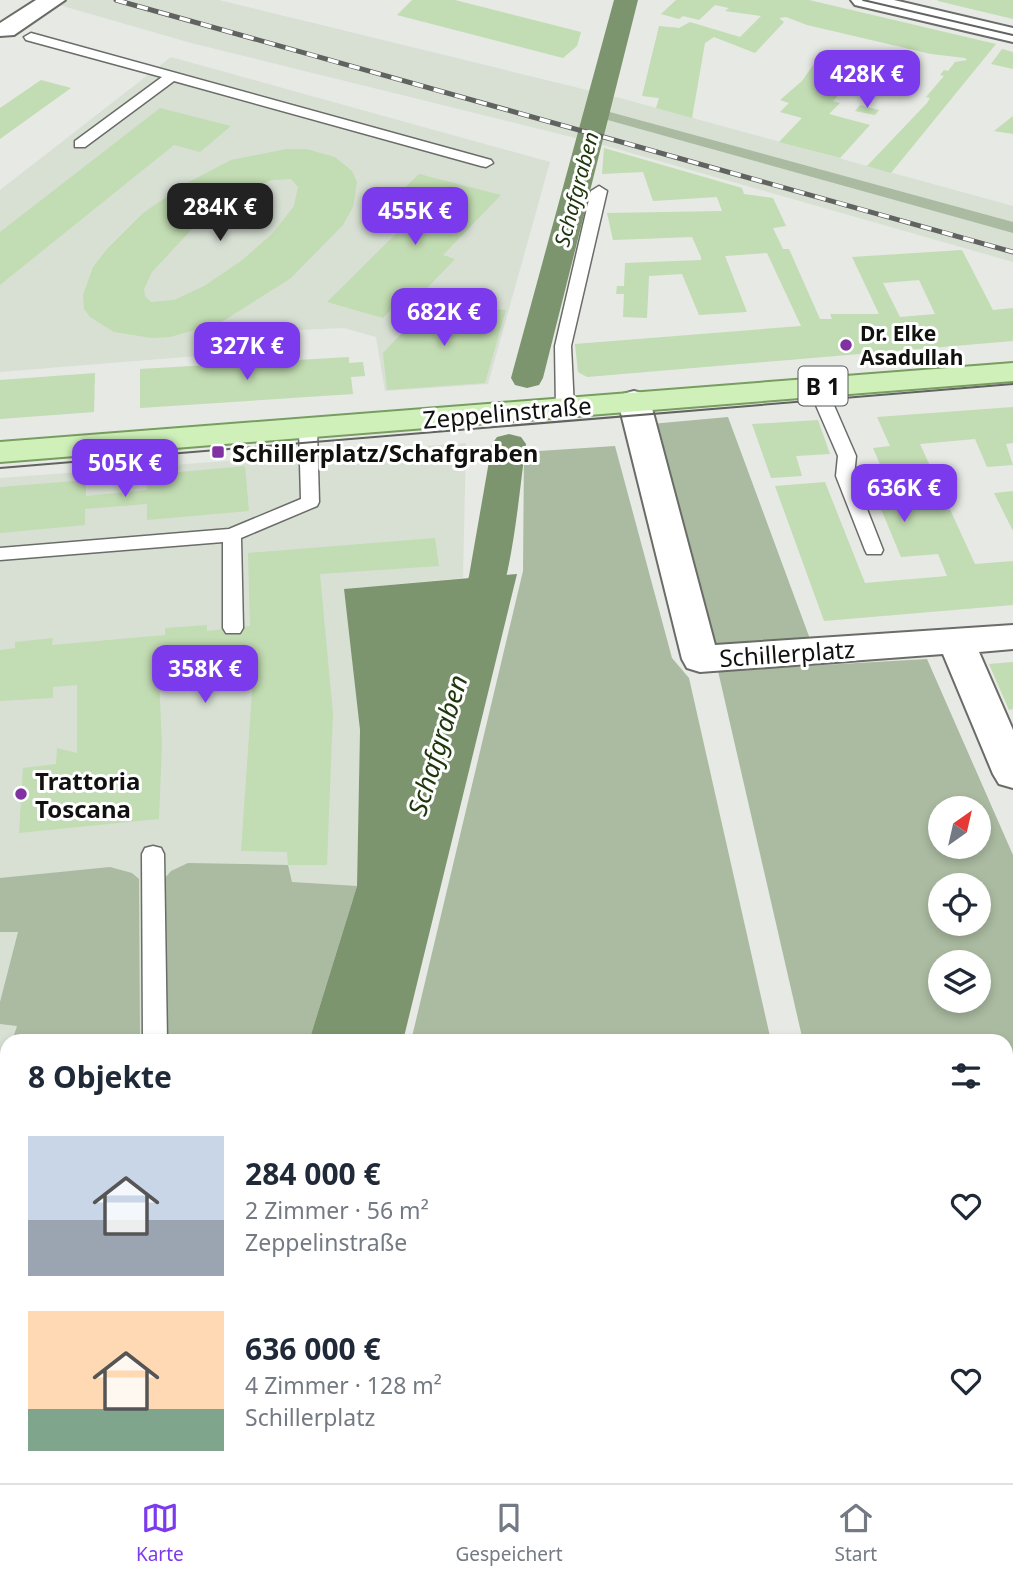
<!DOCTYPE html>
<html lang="de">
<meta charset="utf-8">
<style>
body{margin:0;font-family:"Noto Sans",sans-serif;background:#f6f6f7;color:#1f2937;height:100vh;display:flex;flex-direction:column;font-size:26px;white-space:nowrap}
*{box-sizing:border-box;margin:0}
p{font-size:23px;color:#747a83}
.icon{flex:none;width:38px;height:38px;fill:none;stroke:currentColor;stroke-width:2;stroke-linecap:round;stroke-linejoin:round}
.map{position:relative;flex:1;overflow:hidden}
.details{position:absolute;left:0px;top:1034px;width:1013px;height:450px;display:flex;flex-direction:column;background:#fff;border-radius:21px 21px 0 0;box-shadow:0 4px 10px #0003}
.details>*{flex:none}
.needle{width:46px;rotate:34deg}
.fabs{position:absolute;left:928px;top:796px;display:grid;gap:14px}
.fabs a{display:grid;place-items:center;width:63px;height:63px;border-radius:50%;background:#fff;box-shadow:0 4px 10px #0003;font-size:35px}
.price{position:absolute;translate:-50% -60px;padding:0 16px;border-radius:14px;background:#7c3aed;color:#fff;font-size:23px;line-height:46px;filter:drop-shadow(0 2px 4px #0008)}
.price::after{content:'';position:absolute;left:50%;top:42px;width:21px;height:16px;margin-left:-10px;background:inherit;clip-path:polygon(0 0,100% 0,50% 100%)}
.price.on{background:#222;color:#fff}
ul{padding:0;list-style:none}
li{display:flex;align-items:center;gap:21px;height:175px;padding:0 28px}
li span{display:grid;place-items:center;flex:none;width:196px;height:140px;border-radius:0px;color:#555}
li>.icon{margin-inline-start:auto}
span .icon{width:84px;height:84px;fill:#fffc;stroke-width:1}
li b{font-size:30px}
h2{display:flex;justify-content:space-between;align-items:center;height:84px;padding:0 28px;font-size:30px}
.dock{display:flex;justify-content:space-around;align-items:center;height:98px;border-top:2px solid #e0e1e3;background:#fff;font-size:19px;color:#747a83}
.dock a{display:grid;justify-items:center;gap:4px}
.dock .on{color:#7c3aed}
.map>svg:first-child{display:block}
</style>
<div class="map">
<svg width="1013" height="1483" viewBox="0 0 1013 1483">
<rect width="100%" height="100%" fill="#e6e9e4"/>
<path fill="#d8e0d4" d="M42,0H219L620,98L1013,206V262L596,143L191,43Z
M171,57L550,162L488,384L385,391L376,337L344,328L280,331L270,350L0,372V190Z
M466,443L463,578L344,589L360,730L357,886L309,1041H7V1477H40L19,1483H0V478Z"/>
<path fill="#aabba1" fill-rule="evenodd" d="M606,111L1013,222V233L604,119Z
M728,417L810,639L710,645L651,424Z
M615,446L672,658L689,678L771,1041H411L523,571L524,452Z
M927,659L1013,855V1251L1006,1250V1041H803L718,671ZM940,808H978V847H940ZM940,886H978V924H940ZM940,962H978V1001H940Z
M188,863L288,865L292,882L357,886L309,1041H167L158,886L171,871Z
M110,867L132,873L139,879L140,1041H12L17,1026L0,1024V1002L18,932H0V878Z
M7,1055V1177L0,1178V1072Z
M7,1270V1477H40L19,1483H0V1278Z
M1006,1461L1013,1464V1483H672V1477H1006Z"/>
<path fill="#7d956f" d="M517,574L403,1041H309L357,886L360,730L344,589Z
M176,1477H292L290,1483H174Z"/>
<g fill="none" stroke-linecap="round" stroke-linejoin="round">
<path fill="#7d956f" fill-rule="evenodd" d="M614,0H638L543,378L539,385L527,388L515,385L511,378Z
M509,434L521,437L526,444C518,498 512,593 484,638L471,642L458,638L452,629L469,576L492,444L497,437Z"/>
</g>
<path fill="#c2dcb3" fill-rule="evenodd" d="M412,0H455L581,32L577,46L563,58L397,15Z
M676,0H809L996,44L891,173L867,166L927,103L930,98L926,97L944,76L940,75L944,70L948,71L955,62L967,60L965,58L931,54L807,25L786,17L779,18L784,22L755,53L714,37L705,43L692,118L656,108L659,98L642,96L659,26L679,28L690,22L740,37L761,16L725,11L729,8L715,5L699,20L683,16L679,19L661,14Z
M1013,0V19L938,1V0Z
M1002,49L1013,52V69L991,64Z
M834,59L866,67L860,72L867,74L861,80L855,78L850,83L857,84L849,93L842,91L833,101L840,103L829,114L870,125L840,158L779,142L802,118L780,112L789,103L780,100L802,81L816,61L829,64Z
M41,80L71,88L0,139V108Z
M860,105L879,110L875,115L855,111Z
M160,108L231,126L200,152L174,145L0,285V232Z
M1013,116V134L994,131Z
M604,148L742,188L744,194L773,198L786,226L773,228L783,249H789L820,319H832L830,314H879L852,257L962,250L993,310L1013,308V341L587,377L578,372L575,344L801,326L767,253L725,256L747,312L699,315L682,274L649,276L647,318L623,317L624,294H616L617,286H624L625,263L701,260V257L692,237L613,240L607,213L722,211L717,197L653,201L643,172L602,174ZM919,280L935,314L900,317L883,283Z
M286,149H306L335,157L352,171L357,182L353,207L343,225L291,278L220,323L170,337L152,338L114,332L90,317L84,309L83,295L93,267L107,249L143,213L187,183L231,160ZM291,179L298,187L294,206L273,233L241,261L204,286L174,300L151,302L145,296L144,289L152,272L193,228L244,192L272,180Z
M419,174L501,195L443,255L455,259L408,308L395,305L383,318L327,302L422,208L392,200Z
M430,303L506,310L485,383L387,390L383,353Z
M349,357V363L363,362L365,376L351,377L353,394L140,408V369Z
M95,373L94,412L0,419V380Z
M1013,407V443L1006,444L1013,465L987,467L975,439L920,444L975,564L1013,561V605L824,621L775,486L825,482L865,583L947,576L938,554L901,557L866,473L883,471L873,448L890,446L877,417Z
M818,420L830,454L796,456L802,476L771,478L752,424Z
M245,466L249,511L147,520V504L85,509V525L0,533V487L86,480V496L147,490V475Z
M1013,491V531L994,493Z
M435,538L439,566L320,574L333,714L327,865H288L287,852L241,851L253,677L169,686V678H159L162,744L159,819L19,833L23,768L56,764L57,748L77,753V685L53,687V698L0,701V650L15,648V642L53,638L52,645L165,635V628L207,625V631L250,626L248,553Z
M1013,662V709L1009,710L989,664Z
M313,1477H347L346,1483H312Z"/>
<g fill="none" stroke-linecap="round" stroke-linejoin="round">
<defs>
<path id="service" d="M31,33L491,160L493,163L486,167L481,166L174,81L85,147H75V141L162,77L26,40L24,37Z
M599,186L607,191L571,346L574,408L565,413L556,408L555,346L591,191Z
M817,382L826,387L856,456L854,476L883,550L881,554H867L865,550L836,476L838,456L808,387Z
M308,424L317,429L319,502L317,506L241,538L243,628L240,633H226L223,628V542L0,560V548L229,529L301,499L299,429Z
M153,846L161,848L164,854L167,1041H143L142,854L145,848Z
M7,1236V1265L0,1268V1239Z"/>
<path id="minor" d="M36,0H65L14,35L0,36V23Z
M851,0H894L1013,28V42L855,5Z
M634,391L645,394L650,401L715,645L1013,625V649L979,652L1013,730V788L999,784L993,774L943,654L700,672L687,668L682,659L618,401L623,394Z
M1006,1254L1013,1256V1300L1006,1299Z"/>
<path id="primary" d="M1013,363V381L0,462V442Z"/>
</defs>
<use href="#service" stroke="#6a6c68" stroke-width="3"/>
<use href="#minor" stroke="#6a6c68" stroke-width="4"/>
<use href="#primary" stroke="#789d60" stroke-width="4"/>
<use href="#service" fill="#fff" fill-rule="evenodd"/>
<use href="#minor" fill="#fff" fill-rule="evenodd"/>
<use href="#primary" fill="#cff1b9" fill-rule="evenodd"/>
<path stroke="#616360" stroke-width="2" d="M863,0L1013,35
M0,468L1013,384"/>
<defs>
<path id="rail" d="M116,0L1013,252"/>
</defs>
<use href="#rail" stroke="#616360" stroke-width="5"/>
<use href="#rail" stroke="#fff" stroke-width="3.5" stroke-dasharray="11" stroke-linecap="butt"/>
</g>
<g fill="#8132a2" stroke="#fff" stroke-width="2.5">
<circle cx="846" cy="345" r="7"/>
<rect x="211" y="445" width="14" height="14" rx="3.5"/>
<circle cx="21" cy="794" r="7"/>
</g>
<g text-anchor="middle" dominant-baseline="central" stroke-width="6" stroke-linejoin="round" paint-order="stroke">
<g font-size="21" font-style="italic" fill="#1d360b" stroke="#fff">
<text transform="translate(576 189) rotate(-75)">Schafgraben</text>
</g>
<g font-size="21" font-weight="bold" fill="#111210" stroke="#fff" text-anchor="start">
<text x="860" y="333">Dr. Elke<tspan x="860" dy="24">Asadullah</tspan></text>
</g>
<rect fill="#fff" stroke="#585958" stroke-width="2" x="798.5" y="366.5" width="49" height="39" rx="5"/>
<g font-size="23" font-weight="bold" fill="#111210">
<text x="823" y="386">B 1</text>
</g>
<g font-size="24" fill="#111210" stroke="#fff">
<text transform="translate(507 412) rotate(-5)">Zeppelinstraße</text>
<text transform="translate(787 653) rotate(-4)">Schillerplatz</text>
</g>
<g font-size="24" font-weight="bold" fill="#111210" stroke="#fff" text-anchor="start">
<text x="232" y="452">Schillerplatz/Schafgraben</text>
<text x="35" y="780">Trattoria<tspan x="35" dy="28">Toscana</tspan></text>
</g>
<g font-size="26" font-style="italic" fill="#1d360b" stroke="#fff">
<text transform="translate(437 745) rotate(-73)">Schafgraben</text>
</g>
</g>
</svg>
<div class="fabs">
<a><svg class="needle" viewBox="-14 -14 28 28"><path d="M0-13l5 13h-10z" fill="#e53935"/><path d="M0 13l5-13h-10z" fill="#747a83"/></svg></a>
<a><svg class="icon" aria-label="locate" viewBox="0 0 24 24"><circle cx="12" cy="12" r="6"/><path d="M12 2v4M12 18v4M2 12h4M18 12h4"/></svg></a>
<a><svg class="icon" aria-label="layers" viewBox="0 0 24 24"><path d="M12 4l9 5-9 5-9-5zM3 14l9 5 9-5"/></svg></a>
</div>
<b class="price" style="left:867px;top:110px">428K €</b>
<b class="price on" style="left:220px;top:243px">284K €</b>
<b class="price" style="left:415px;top:247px">455K €</b>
<b class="price" style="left:444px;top:348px">682K €</b>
<b class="price" style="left:247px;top:382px">327K €</b>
<b class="price" style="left:125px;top:499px">505K €</b>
<b class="price" style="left:904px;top:524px">636K €</b>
<b class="price" style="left:205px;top:705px">358K €</b>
<section class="details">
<h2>8 Objekte<svg class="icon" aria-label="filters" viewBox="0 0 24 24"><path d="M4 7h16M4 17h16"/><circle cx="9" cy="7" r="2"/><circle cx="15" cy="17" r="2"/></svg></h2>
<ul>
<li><span style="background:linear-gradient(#c9d6e8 60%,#9aa5b1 0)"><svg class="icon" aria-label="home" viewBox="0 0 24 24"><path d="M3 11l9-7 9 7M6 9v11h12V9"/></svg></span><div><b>284 000 €</b><p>2 Zimmer · 56 m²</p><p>Zeppelinstraße</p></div><svg class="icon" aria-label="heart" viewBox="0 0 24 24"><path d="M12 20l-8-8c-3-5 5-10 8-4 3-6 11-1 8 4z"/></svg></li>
<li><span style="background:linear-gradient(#ffd9b3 70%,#7fa58c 0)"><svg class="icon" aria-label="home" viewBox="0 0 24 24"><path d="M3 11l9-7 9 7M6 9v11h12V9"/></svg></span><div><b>636 000 €</b><p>4 Zimmer · 128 m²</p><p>Schillerplatz</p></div><svg class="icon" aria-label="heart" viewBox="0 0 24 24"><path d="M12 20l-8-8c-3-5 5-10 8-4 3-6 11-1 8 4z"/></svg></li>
</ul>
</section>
</div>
<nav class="dock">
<a class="on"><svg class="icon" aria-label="map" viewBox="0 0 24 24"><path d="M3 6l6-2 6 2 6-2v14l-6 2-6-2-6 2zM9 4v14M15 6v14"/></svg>Karte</a>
<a><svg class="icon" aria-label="saved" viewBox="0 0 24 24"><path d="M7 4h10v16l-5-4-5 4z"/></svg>Gespeichert</a>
<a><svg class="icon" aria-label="home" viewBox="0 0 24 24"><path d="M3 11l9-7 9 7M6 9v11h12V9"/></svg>Start</a>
</nav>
